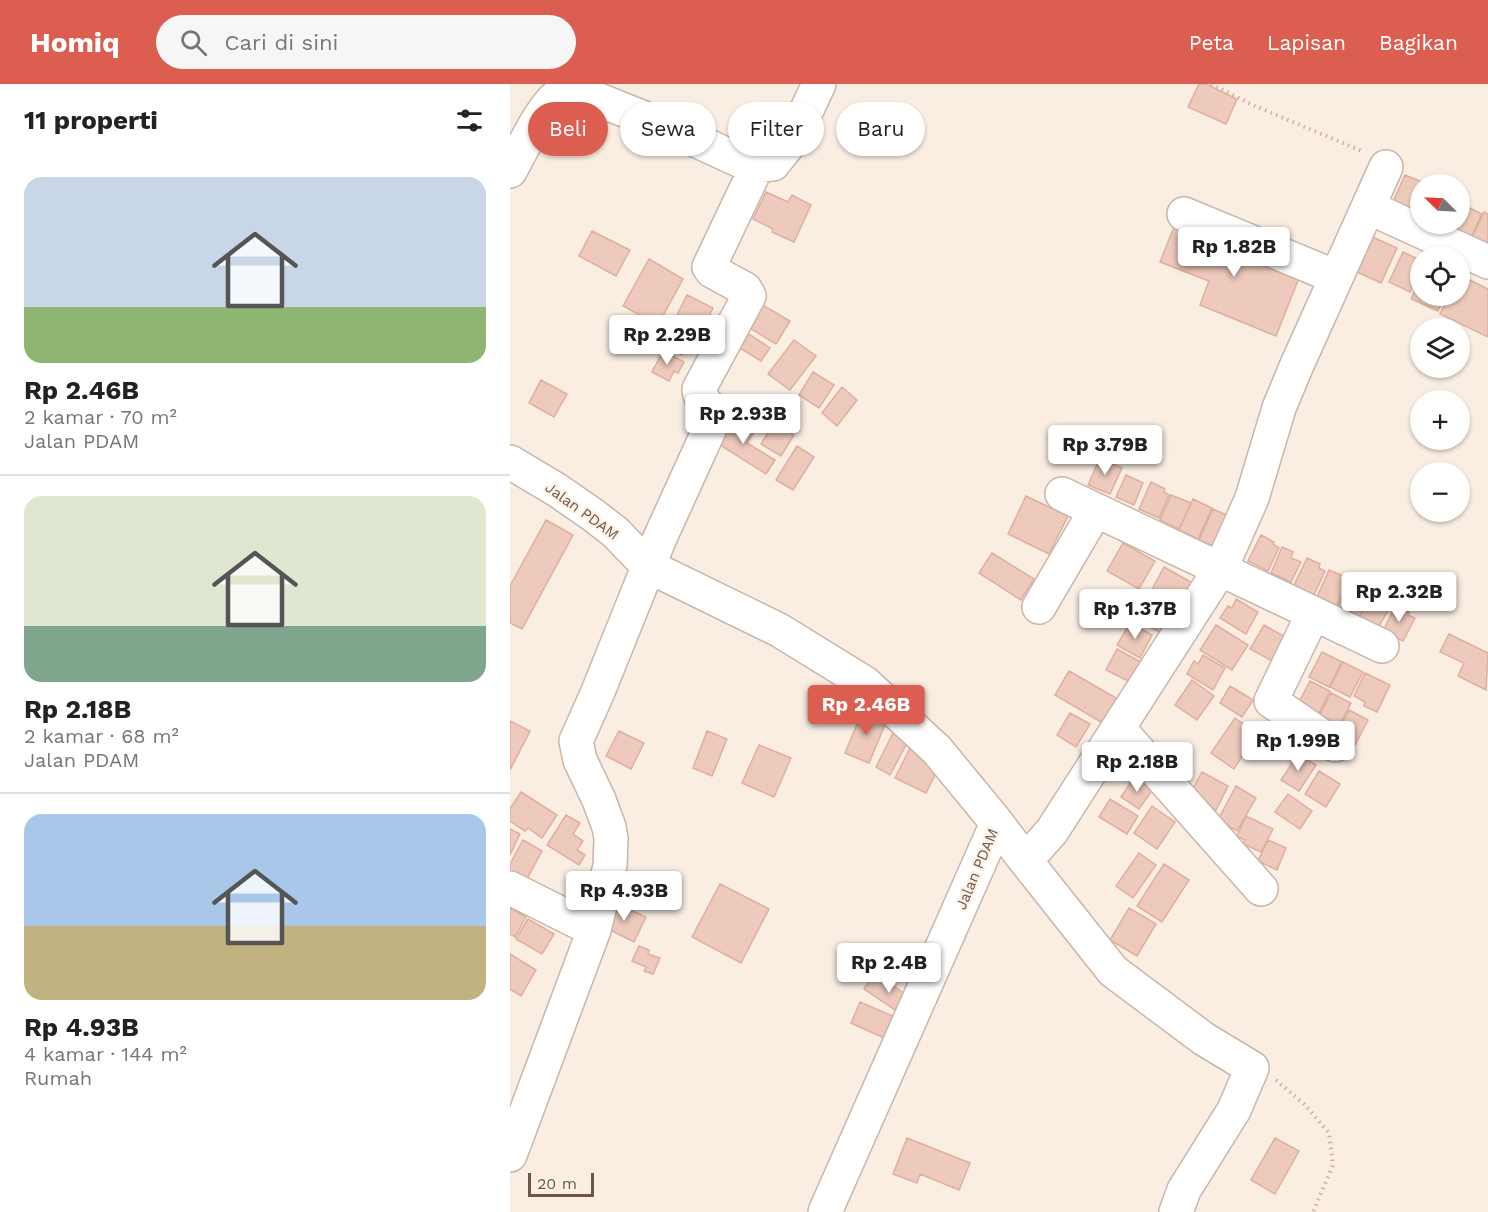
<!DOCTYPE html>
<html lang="id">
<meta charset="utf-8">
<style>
body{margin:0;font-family:"Work Sans",sans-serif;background:#f6f6f6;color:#222;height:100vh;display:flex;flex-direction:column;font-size:22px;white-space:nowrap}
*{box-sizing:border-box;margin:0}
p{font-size:20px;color:#767676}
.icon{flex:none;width:33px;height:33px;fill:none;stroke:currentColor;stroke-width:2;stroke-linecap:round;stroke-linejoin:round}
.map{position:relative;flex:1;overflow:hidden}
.side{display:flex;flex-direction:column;background:#fff;width:510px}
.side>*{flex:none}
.hud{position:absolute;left:18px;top:18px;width:570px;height:54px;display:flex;gap:12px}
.needle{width:39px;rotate:294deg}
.tools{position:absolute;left:900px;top:90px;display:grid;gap:12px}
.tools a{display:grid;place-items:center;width:60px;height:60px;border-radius:50%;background:#fff;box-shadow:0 2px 4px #0004;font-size:30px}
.scale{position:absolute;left:18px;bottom:15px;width:66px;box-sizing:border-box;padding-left:6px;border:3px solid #70544b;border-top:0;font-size:16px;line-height:21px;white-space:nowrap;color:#70544b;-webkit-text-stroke:4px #fdf3e8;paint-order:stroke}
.price{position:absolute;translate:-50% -51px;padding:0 14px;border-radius:6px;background:#fff;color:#222;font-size:20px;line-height:39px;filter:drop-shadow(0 2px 3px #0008)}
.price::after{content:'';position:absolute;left:50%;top:36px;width:18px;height:14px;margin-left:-9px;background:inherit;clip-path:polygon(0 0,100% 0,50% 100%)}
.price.active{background:#dc5e50;color:#fff}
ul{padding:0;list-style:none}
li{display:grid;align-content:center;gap:12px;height:318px;padding:0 24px}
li+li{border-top:2px solid #e0e0e0}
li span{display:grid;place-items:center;height:186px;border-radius:18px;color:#555}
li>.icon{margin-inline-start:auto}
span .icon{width:108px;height:108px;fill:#fffc;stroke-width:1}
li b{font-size:26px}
h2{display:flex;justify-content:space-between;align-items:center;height:72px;padding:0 24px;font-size:26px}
.pill{padding:0 21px;border-radius:27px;background:#fff;box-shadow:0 2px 4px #0004;font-size:21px;line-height:54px}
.pill.active{background:#dc5e50;color:#fff}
header{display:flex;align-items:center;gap:36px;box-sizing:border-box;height:84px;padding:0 30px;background:#dc5e50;color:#fff}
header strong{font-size:28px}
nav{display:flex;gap:33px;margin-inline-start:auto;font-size:21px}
.search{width:420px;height:54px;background:#f6f6f6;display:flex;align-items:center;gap:15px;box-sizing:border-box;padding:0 21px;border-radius:33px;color:#767676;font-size:22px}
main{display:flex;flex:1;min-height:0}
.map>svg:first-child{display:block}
</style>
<header>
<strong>Homiq</strong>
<div class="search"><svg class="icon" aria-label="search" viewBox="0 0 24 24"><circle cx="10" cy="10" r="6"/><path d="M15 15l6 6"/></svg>Cari di sini</div>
<nav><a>Peta</a><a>Lapisan</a><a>Bagikan</a></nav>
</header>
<main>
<section class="side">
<h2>11 properti<svg class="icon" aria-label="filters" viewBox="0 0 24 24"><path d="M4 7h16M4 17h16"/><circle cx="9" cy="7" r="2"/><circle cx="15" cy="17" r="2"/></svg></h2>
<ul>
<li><span style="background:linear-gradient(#c9d6e8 70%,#8fb573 0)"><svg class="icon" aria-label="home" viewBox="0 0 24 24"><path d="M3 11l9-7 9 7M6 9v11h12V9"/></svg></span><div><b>Rp 2.46B</b><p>2 kamar · 70 m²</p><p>Jalan PDAM</p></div></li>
<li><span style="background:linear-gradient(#dfe7d0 70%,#7fa58c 0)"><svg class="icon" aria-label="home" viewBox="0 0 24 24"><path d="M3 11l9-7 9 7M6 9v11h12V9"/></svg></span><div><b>Rp 2.18B</b><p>2 kamar · 68 m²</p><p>Jalan PDAM</p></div></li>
<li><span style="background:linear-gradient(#a9c7e8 60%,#c2b280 0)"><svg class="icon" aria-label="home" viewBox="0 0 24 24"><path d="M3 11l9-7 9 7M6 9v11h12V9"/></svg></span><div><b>Rp 4.93B</b><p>4 kamar · 144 m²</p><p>Rumah</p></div></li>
</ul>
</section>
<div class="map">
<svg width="978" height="1128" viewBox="0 0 978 1128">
<rect width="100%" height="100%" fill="#faeee3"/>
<path fill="#edcabc" stroke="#dfaf9e" stroke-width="1.5" d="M689,0H696L727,15L716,40L678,23Z
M895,91L917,100H910V118L901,140L878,129Z
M256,108L278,118L282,111L301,121L284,158L262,148L263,145L243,135Z
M950,119L972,130L958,160L930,152L936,140H950Z
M974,128L978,130V169L959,160Z
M666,138L791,189L766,252L690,221L699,197L650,178Z
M82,147L120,166L106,192L69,172Z
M856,150L887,164L871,199L840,185Z
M893,168L910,176V186L900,208L879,198Z
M139,175L173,195L148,241L113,222Z
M950,191L978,205V253L930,230L939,212H950Z
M910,196V212H935L928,227L901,215Z
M177,211L203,224L197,236L192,234L188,244L166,233Z
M246,217L280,237L266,260L233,240Z
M167,241L188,253L182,264L177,261L172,271L155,262Z
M239,250L260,264L251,277L230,264Z
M284,256L306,272L280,306L258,290Z
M153,267L174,278L168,289L164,287L159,297L142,288Z
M303,288L324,301L309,324L289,311Z
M31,296L57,310L44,333L19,319Z
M332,303L347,316L327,342L312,329Z
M233,333L248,342L237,359L265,376L256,390L199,354L207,341L222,351Z
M264,339L284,351L271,372L251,360Z
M287,362L304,373L283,406L266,396Z
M590,374L612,384L600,410L578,401Z
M616,391L633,399L624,421L606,413Z
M641,398L655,405L654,408L659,411L649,434L629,425Z
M661,411L681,419L669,445L650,436Z
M516,412L558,432L539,470L498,450Z
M683,415L702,424L688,455L669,446Z
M703,425L730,437L710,465L689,456Z
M36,436L63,451L12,545L0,539V502Z
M751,451L764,458L763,460L769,464L758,487L738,477Z
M613,459L645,477L629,505L597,487Z
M772,463L783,468L781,474L791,478L781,498L761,489Z
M482,469L524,495L511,516L469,489Z
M797,474L810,480L809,484L815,487L804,511L784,501Z
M654,483L690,503L674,531L639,511Z
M819,486L833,492L831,496L837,499L826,522L807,513Z
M842,494L863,504L849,534L827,524Z
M862,511L881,521L868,544L849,534Z
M634,515L664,531L653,550L623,534Z
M726,515L748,528L736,550L710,534L718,522L722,524Z
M886,521L899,528L898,531L905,534L893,557L873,547Z
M620,539L642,551L630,574L607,561Z
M706,541L738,561L722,586L690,566Z
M754,541L777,554L764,578L740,565Z
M939,550L978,569L976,606L948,592L954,579L930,568Z
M607,565L631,578L620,598L596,586Z
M812,568L832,578L819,603L799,593Z
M693,571L715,584L703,606L677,590L684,577L688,580Z
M833,578L853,588L840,613L820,603Z
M559,587L615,619L601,644L545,611Z
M855,589L880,601L867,628L854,622L855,618L844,612Z
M682,596L704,612L687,636L665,621Z
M800,597L820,607L807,633L787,622Z
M720,602L743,616L732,633L710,619Z
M821,609L841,619L828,644L808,634Z
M353,626L377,636L359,679L335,669Z
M839,626L858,636L845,661L825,651Z
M560,629L580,640L566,663L547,651Z
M725,634L747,649L724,685L701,669Z
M0,637L20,647L0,686Z
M109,647L134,659L121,685L96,672Z
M197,647L217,655L202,692L183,684Z
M383,649L398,657L380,691L366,683Z
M249,661L281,674L264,713L232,699Z
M401,662L432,677L416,709L385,694Z
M788,670L806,681L789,707L771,696Z
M809,687L830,700L816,723L795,710Z
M692,688L718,702L706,726L679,712Z
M625,692L643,705L629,725L611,713Z
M726,702L746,714L727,747L708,736Z
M11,708L47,731L32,754L18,744L15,747L0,737V725Z
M778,710L802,727L790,745L765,728Z
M600,715L628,732L617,750L589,733Z
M642,722L665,738L647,765L624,749Z
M56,731L70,739L63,750L73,757L67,766L75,771L69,781L37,761Z
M736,732L763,745L751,768L733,760L735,756L727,752Z
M0,745L10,750L0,771Z
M13,756L32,767L15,799L0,791V780Z
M758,756L776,764L767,786L748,777Z
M629,769L646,781L623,814L606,802Z
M654,780L679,796L652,838L627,822Z
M210,800L259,825L231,879L182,853Z
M104,818L136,833L124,858L92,842Z
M0,824L16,833L5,853L0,850Z
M619,824L646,840L627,872L600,856Z
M18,835L44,850L32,870L6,855Z
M129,862L139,866L138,870L150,874L143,890L134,887L136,883L122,877Z
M0,870L26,886L11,912L0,905Z
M364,889L404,916L394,932L354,905Z
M350,918L394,937L385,959L341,939Z
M397,1054L460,1079L449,1106L410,1090L407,1099L383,1090Z
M765,1054L789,1067L765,1110L741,1096Z"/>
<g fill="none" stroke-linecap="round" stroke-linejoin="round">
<defs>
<path id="minor" d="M0,87C10,70 35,15 51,10C59,7 67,8 74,10L159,44L235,79L247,82L263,80L283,55L309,0
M858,123L876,83
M674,130L826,193
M0,378L47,406L83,431L105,448L138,482L269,546L355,599L427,666L487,739L315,1128
M552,410L872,562
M529,523L586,426
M803,530L761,617L825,661
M609,645L751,805
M487,739L511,771L527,764L542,747L700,501L718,468L742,414L769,324L786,283L858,123L978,178
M511,771L603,887L694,955L742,984L724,1026L674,1106L666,1128
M0,804L84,846
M0,1071L84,846L100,782L101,755L99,743L89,716L70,676L66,657L87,610L149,456L205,333C203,323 189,317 189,305L239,212L235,205L202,187L199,183L247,82"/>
</defs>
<use href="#minor" stroke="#cab5aa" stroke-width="36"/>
<path stroke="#d2ada0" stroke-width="4" stroke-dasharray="1.5 4.5" stroke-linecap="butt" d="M701,0L745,22L854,68
M766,996L794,1020L819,1049L823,1081L803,1128"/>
<use href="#minor" stroke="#fff" stroke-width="33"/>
</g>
<g text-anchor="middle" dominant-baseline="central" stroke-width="5" stroke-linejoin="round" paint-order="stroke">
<g font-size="15" fill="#70544b" stroke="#fdf3e8">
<text transform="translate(72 427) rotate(36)">Jalan PDAM</text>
<text transform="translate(467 785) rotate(-67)">Jalan PDAM</text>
</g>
</g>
</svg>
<div class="tools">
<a><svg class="needle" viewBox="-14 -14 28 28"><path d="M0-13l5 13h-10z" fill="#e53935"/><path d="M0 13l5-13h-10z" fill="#767676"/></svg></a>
<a><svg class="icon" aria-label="locate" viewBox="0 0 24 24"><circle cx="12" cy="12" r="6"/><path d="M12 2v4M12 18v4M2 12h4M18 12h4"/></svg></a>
<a><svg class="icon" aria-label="layers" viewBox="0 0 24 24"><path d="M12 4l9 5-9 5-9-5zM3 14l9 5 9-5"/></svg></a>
<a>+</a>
<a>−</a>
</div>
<div class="scale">20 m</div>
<b class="price" style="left:724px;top:194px">Rp 1.82B</b>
<b class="price" style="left:157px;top:282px">Rp 2.29B</b>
<b class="price" style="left:233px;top:361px">Rp 2.93B</b>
<b class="price" style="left:595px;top:392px">Rp 3.79B</b>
<b class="price" style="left:889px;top:539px">Rp 2.32B</b>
<b class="price" style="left:625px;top:556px">Rp 1.37B</b>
<b class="price active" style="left:356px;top:652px">Rp 2.46B</b>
<b class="price" style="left:788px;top:688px">Rp 1.99B</b>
<b class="price" style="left:627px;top:709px">Rp 2.18B</b>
<b class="price" style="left:114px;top:838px">Rp 4.93B</b>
<b class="price" style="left:379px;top:910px">Rp 2.4B</b>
<div class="hud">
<a class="pill active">Beli</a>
<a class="pill">Sewa</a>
<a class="pill">Filter</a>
<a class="pill">Baru</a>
</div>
</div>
</main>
